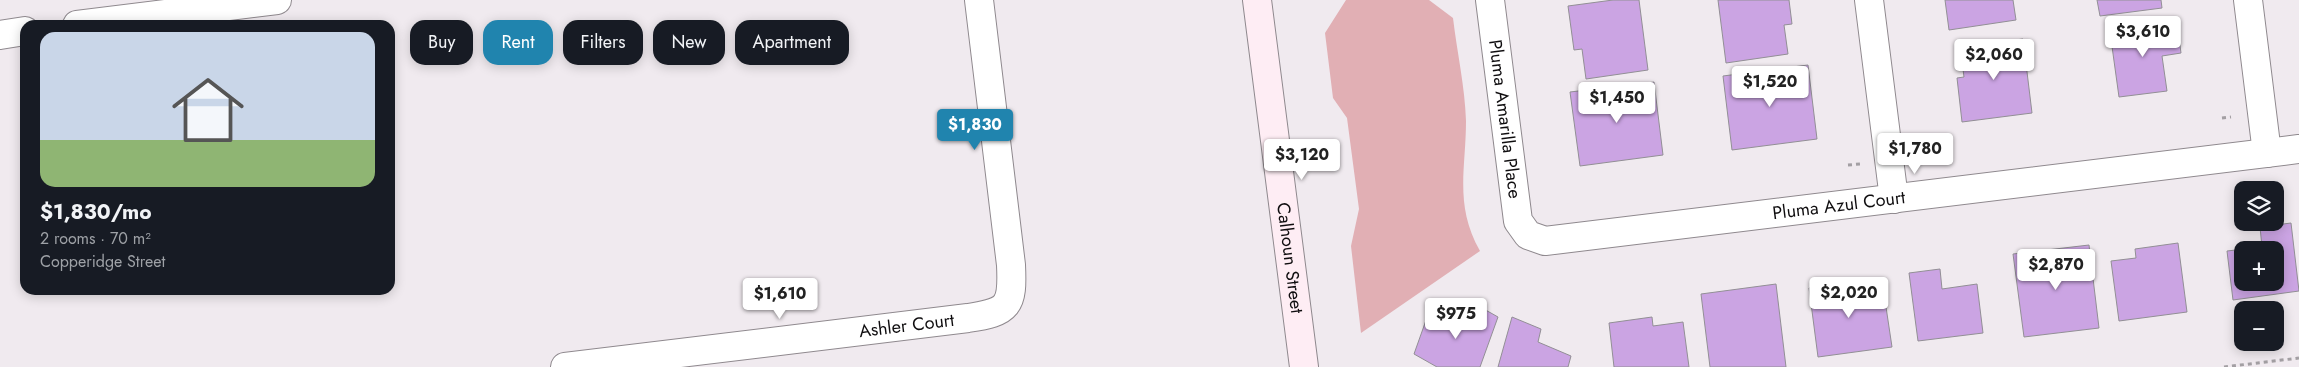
<!DOCTYPE html>
<meta charset="utf-8">
<style>
body{margin:0;font-family:Jost,sans-serif;background:#242831;color:#f1f3f6;height:100vh;display:flex;flex-direction:column;font-size:19px;white-space:nowrap}
*{box-sizing:border-box;margin:0}
p{font-size:16px;color:#9ea1a6}
.icon{flex:none;width:28px;height:28px;fill:none;stroke:currentColor;stroke-width:2;stroke-linecap:round;stroke-linejoin:round}
.map{position:relative;flex:1;overflow:hidden}
.details{position:absolute;left:20px;top:20px;width:375px;height:275px;display:flex;flex-direction:column;background:#171b24;border-radius:15px;box-shadow:0 2px 12px #0003}
.details>*{flex:none}
.top-card{position:absolute;left:410px;top:20px;width:475px;height:45px;display:flex;gap:10px}
.fabs{position:absolute;left:2234px;top:181px;display:grid;gap:10px}
.fabs a{display:grid;place-items:center;width:50px;height:50px;border-radius:10px;background:#171b24;box-shadow:0 2px 12px #0003;font-size:25px}
.price{position:absolute;translate:-50% -42px;padding:0 11px;border-radius:5px;background:#fff;color:#222;font-size:16px;line-height:32px;filter:drop-shadow(0 1px 2px #0008)}
.price::after{content:'';position:absolute;left:50%;top:30px;width:15px;height:11px;margin-left:-8px;background:inherit;clip-path:polygon(0 0,100% 0,50% 100%)}
.price.active{background:#2084ae;color:#fff}
ul{padding:0;list-style:none}
li{display:grid;align-content:center;gap:10px;height:265px;padding:0 20px}
li+li{border-top:1px solid #363941}
li span{display:grid;place-items:center;height:155px;border-radius:15px;color:#555}
li>.icon{margin-inline-start:auto}
span .icon{width:90px;height:90px;fill:#fffc;stroke-width:1}
li b{font-size:21px}
.chip{padding:0 18px;border-radius:15px;background:#171b24;box-shadow:0 2px 12px #0003;font-size:18px;line-height:45px}
.chip.active{background:#2084ae;color:#fff}
.map>svg:first-child{display:block}
</style>
<div class="map">
<svg width="2299" height="367" viewBox="0 0 2299 367">
<rect width="100%" height="100%" fill="#f0eaef"/>
<path fill="#e1afb4" d="M1346,0H1429L1453,18C1457,52 1465,87 1466,121C1466,169 1454,205 1480,251L1361,333L1351,246L1359,209L1347,118L1333,98L1325,33Z"/>
<path fill="#cba4e3" stroke="#928f95" fill-rule="evenodd" d="M1613,0H1639L1648,70L1586,79L1582,49L1574,50L1568,6Z
M1718,0H1789L1792,24L1784,25L1788,54L1726,63Z
M1945,0H2013L2016,20L1949,30Z
M2097,0H2161L2162,8L2100,16Z
M2177,23L2181,53L2162,56L2167,91L2119,97L2110,32Z
M2023,39L2032,113L1962,122L1957,78L1964,77L1960,47Z
M1808,65L1817,139L1732,150L1723,76Z
M1654,82L1663,155L1580,166L1570,92Z
M2291,223L2299,291L2233,300L2227,251L2262,247L2260,227ZM2242,250H2275V282H2242Z
M2178,243L2187,312L2119,321L2111,261L2136,258L2135,249Z
M2089,245L2099,328L2024,337L2013,254Z
M1940,269L1942,289L1977,284L1983,333L1918,341L1909,273Z
M1853,282L1854,291L1883,287L1892,347L1818,357L1809,288Z
M1776,284L1786,367H1710L1701,294Z
M1475,304L1498,317L1480,367H1437L1414,354L1430,309L1466,329Z
M1512,317L1541,329L1538,342L1571,356L1568,367H1498Z
M1652,317L1653,326L1683,322L1689,367H1614L1609,323Z"/>
<g fill="none" stroke-linecap="round" stroke-linejoin="round">
<defs>
<g id="street">
<path id="s1" d="M1490,0L1518,221L1528,235L1545,241L2299,149"/>
<path d="M1869,0L1894,199"/>
<path d="M2248,0L2267,153"/>
<path d="M77,25L277,0"/>
<path d="M0,35L25,31"/>
<path id="s2" d="M565,367L968,318C1009,312 1013,306 1011,265L979,0"/>
</g>
<g id="secondary">
<path id="s3" d="M1257,0L1304,367"/>
</g>
</defs>
<use href="#street" stroke="#8f898e" stroke-width="30"/>
<use href="#secondary" stroke="#8f898e" stroke-width="30"/>
<path stroke="#a39fa3" stroke-width="3" stroke-dasharray="4 4" stroke-linecap="butt" d="M2222,118L2231,117
M1919,157L1930,155
M1848,165L1860,164
M2224,367L2299,358"/>
<use href="#street" stroke="#fff" stroke-width="28"/>
<use href="#secondary" stroke="#feedf4" stroke-width="28"/>
</g>
<g text-anchor="middle" dominant-baseline="central" stroke-width="4.5" stroke-linejoin="round" paint-order="stroke">
<g font-size="18" fill="#0f0d0f" stroke="#fdf7fc">
<text stroke="none"><textPath href="#s1" startOffset="120">Pluma Amarilla Place</textPath></text>
<text stroke="none"><textPath href="#s1" startOffset="554">Pluma Azul Court</textPath></text>
<text stroke="none"><textPath href="#s3" startOffset="260">Calhoun Street</textPath></text>
<text stroke="none"><textPath href="#s2" startOffset="344">Ashler Court</textPath></text>
</g>
</g>
</svg>
<div class="fabs">
<a><svg class="icon" aria-label="layers" viewBox="0 0 24 24"><path d="M12 4l9 5-9 5-9-5zM3 14l9 5 9-5"/></svg></a>
<a>+</a>
<a>−</a>
</div>
<b class="price" style="left:2143px;top:58px">$3,610</b>
<b class="price" style="left:1994px;top:81px">$2,060</b>
<b class="price" style="left:1770px;top:108px">$1,520</b>
<b class="price" style="left:1617px;top:124px">$1,450</b>
<b class="price active" style="left:975px;top:151px">$1,830</b>
<b class="price" style="left:1915px;top:175px">$1,780</b>
<b class="price" style="left:1302px;top:181px">$3,120</b>
<b class="price" style="left:2056px;top:291px">$2,870</b>
<b class="price" style="left:1849px;top:319px">$2,020</b>
<b class="price" style="left:780px;top:320px">$1,610</b>
<b class="price" style="left:1456px;top:340px">$975</b>
<div class="top-card">
<a class="chip">Buy</a>
<a class="chip active">Rent</a>
<a class="chip">Filters</a>
<a class="chip">New</a>
<a class="chip">Apartment</a>
</div>
<section class="details">
<ul>
<li><span style="background:linear-gradient(#c9d6e8 70%,#8fb573 0)"><svg class="icon" aria-label="home" viewBox="0 0 24 24"><path d="M3 11l9-7 9 7M6 9v11h12V9"/></svg></span><div><b>$1,830/mo</b><p>2 rooms · 70 m²</p><p>Copperidge Street</p></div></li>
</ul>
</section>
</div>
